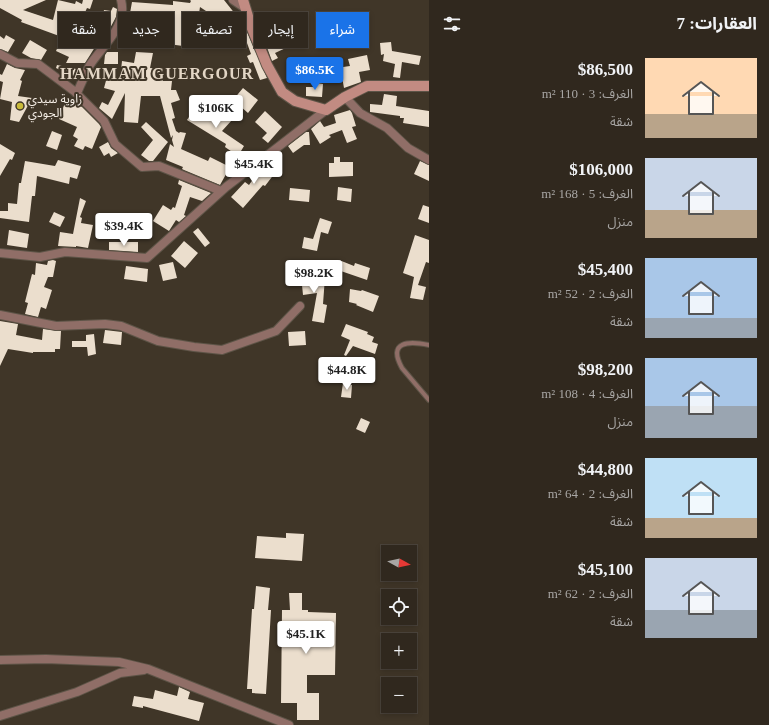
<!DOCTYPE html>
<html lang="ar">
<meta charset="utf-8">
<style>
body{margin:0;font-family:"Times New Roman","Noto Sans Arabic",serif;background:#3c342b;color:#f1f3f6;direction:rtl;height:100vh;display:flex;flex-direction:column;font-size:15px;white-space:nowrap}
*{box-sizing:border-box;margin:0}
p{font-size:13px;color:#a8a6a4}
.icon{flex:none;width:22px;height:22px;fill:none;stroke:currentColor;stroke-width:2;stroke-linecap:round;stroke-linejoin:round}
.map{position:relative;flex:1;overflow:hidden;direction:ltr}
.side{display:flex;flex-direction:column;background:#30281e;width:340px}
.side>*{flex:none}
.hud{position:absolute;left:12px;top:12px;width:357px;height:36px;direction:rtl;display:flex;gap:8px}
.needle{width:26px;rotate:98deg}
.buttons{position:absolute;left:381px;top:545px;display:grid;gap:8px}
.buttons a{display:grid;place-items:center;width:36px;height:36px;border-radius:0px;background:#30281e;box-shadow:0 2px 6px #0003,0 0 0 1px #4b443c;font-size:20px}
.price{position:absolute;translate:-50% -34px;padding:0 9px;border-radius:4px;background:#fff;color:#222;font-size:13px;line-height:26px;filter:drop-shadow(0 1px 2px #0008)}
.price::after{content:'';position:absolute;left:50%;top:24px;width:12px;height:9px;margin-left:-6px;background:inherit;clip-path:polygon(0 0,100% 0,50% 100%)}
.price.on{background:#1a73e8;color:#fff}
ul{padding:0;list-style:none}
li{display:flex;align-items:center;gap:12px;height:100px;padding:0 12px}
li span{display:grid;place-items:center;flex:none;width:112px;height:80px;border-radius:0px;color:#555}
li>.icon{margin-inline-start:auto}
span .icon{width:48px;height:48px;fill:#fffc;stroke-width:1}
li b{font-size:17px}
h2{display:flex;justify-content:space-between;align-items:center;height:48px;padding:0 12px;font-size:17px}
.tag{padding:0 14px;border-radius:0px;background:#30281e;box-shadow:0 2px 6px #0003,0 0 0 1px #4b443c;font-size:14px;line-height:36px}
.tag.on{background:#1a73e8;color:#fff}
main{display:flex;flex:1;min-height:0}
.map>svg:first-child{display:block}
</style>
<main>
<section class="side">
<h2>العقارات: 7<svg class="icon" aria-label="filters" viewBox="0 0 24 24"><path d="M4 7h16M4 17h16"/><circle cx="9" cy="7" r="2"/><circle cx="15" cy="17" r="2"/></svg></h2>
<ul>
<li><span style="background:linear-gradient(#ffd9b3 70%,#b9a48a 0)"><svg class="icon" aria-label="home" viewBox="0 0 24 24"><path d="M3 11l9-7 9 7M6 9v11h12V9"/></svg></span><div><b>$86,500</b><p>الغرف: 3 · 110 m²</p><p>شقة</p></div></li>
<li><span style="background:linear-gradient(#c9d6e8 65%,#b9a48a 0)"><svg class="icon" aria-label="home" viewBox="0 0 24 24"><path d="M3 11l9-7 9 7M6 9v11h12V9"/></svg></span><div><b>$106,000</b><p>الغرف: 5 · 168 m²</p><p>منزل</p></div></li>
<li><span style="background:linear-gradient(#a9c7e8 75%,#9aa5b1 0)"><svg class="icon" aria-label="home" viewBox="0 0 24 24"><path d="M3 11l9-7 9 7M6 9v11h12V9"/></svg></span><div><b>$45,400</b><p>الغرف: 2 · 52 m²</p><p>شقة</p></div></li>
<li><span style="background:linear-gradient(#a9c7e8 60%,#9aa5b1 0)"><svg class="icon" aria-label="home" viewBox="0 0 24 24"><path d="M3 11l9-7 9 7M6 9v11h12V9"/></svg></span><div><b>$98,200</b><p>الغرف: 4 · 108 m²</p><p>منزل</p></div></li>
<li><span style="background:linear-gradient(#bfe0f5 75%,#b9a48a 0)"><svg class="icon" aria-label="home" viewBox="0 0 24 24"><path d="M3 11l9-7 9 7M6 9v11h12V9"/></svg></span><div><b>$44,800</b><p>الغرف: 2 · 64 m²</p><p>شقة</p></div></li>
<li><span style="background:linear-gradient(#c9d6e8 65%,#9aa5b1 0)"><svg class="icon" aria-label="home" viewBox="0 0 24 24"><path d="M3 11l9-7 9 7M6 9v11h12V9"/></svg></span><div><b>$45,100</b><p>الغرف: 2 · 62 m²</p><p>شقة</p></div></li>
</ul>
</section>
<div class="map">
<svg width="429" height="725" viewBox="0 0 429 725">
<rect width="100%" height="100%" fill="#403628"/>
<path fill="#ebdecd" d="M0,0H46L23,10L53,20L58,0L75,4L76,1L82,4L83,0H93L90,9L87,8L82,19L94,25L97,17L102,20L104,10L111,11L113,7L117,9L116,17L108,32L105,31L106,24L102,32L96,29L90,41L97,44L85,63H66L69,57L56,51L62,37L21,22L22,20L0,8Z
M190,0H224L244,25L267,78L260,80L253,62L250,63L247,56L251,54L243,32L236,37L215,11L212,15L200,7L198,20L194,19L191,36L184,35L183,46L161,43L160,46H154L125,41L132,2L173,5V1L190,3L191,1Z
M298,28L303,40L275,53L278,58L272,61L262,34L271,32L273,40Z
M6,35L15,40L8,52L0,49V36L4,39Z
M30,40L47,50L41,60L31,58L22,53Z
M391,42L392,51L421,56L419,65L402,62L400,78L393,77L395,64L383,61L384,54L381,55L380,43Z
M107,52H118V64H104L105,55Z
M136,52L153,53L150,68L162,69L163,81H172L171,90H176L180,100L171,103L175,118L172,119L176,131L179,133L180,132L186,133L181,149L208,161L210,157L230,167L220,185L184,170L182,169L183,167L166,160L170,144L174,147L172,140L173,135L171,138L160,96H141L138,123L124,122L125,93L112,119L99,108L102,102L108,105L115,91L104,88L107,77L120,80L122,61L134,63Z
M367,55L370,70L359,72L361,82L344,88L342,77L324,80L323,67L335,64L336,68L350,66L348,59Z
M7,64L15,68L25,70L20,80L22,81L18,96L32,98L19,122L10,120L12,102L0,99L3,82L0,81V74L2,75Z
M57,65L81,70L78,78L56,68Z
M316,83L323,84L322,97L306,96V87H316Z
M243,88L258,100L248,113L233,100Z
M384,94L397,96L396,106L429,111V127L403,123L404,118H400V116L370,112V104L382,105Z
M66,100L82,107L99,124L101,127L92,149L85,146L83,150L74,146L78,139L73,136L77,127L59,119Z
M194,109L211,119L220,109L232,120L222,131L244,146L238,156L225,147L226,144L187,120Z
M350,110L352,113L356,126L352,127L357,139L347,143L342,130L329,135L331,137L320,144L311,129L320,121L324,127L336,123L334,115Z
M265,111L282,127L268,143L262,138L267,133L255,122Z
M146,122L168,142L153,161H149L141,155L153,140L141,127Z
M52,131L62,135L57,150L46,146Z
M306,132H309L310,145H304L293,153L288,146Z
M108,142L111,148L118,153L111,157L109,153L104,156L99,147Z
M0,144L15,153L12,160L10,159L0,176Z
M334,157H340V162H353V176L329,177V163H334Z
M58,160L81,166L77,179L70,177L69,184L37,176L35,196H32L29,222L0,218V211H8V203L17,204L19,183H21L25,161L55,166Z
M420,161L429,165V181L414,174Z
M268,162L278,169L265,186L263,185L243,208L231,197L245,182L249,185L263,165Z
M179,180L211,193L202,201L190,197L184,215L186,216L179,222L176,220L169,231L153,221L163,205L171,210L173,207L175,208L182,186L178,184Z
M338,187L352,189L351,202L337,200Z
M290,188L310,190L309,202L289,200Z
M80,198L86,201L80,217L82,218L81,223L93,225L88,248L76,246V247L58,246L60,232L73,234Z
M423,205L429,207V223L418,219Z
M54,212L65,217L60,227L49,222Z
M320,218L332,222L328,234L321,232L317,251L302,248L304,237L313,239Z
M198,228L210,243L205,247L193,232Z
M9,230L29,234L27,248L7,245Z
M415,235L429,240V263L426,262L418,285L426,287L423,300L410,298L414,277L403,273Z
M184,241L198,253L185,268L171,256Z
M109,242H138V252L109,250Z
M53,260L56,261L53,277H48L44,287L52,290L46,309L41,307L38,317L25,314L28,303L25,302L32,274L35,275L36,263L47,265L48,261Z
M339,260L354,266L355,263L370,268L367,280L335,269Z
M173,262L177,278L163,281L159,265Z
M126,266L148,269L147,282L124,279Z
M311,274V276L325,277L323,304L327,305L324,323L312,321L317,293L303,295L302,285H295L294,276Z
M350,289L361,291L362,290L379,296L373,312L356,305L357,304L349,302Z
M0,321L18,324L16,335L42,340L43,329L61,331L60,349H55V352H33V353L8,349L0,366Z
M346,324L368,332L367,334L374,337L372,342L378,344L375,354L353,346L346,356L344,355L350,340L341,336Z
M105,330L122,332L121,345L103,343Z
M305,331L306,345L289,346L288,332Z
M94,334L96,354L88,356L87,347H72V341H86V335Z
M327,368L334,373L327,383L320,379Z
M343,383L352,385L351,398L341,397Z
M361,418L370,422L365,433L356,429Z
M286,533L304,534L302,561L255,558L257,536L286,538Z
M256,586L270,588L268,610H271L266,694L252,693V689H247L252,609H254Z
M289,593H302V610H308V612L336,613L335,675H307V693H319V720H297V703H281L282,610H290Z
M179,687L190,692L188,699L204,703L199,721L143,706V708L132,706L134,696L153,699L155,690L177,696Z"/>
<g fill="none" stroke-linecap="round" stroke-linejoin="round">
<defs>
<path id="lane" d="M429,345C409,341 387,341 402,368L429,400"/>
<path id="street" d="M233,0L245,8
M0,54L17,63L38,64L74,91L104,121L115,144L142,167L159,166L221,191
M77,93C81,84 85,74 90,65C103,45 128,26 121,0
M345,97L360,113L387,128L408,148L429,160
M0,253L40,257L65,252L147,258L226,187L326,110
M0,315L56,326L105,324L121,326L158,341L194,347L222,350L276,331L300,306
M0,660L46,659L119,662L148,669L289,725
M0,716L77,692L120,673L144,670"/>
<path id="secondary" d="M243,0L251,26L267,65L282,92L295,101L326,110L345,97L367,86H429"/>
</defs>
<use href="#lane" stroke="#5d5447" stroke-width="6"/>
<use href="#street" stroke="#5d5447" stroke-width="10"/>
<use href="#secondary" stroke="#5d5447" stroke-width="12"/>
<use href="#lane" stroke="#906e67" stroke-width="4"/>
<use href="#street" stroke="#906e67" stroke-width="8"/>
<use href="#secondary" stroke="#c28b82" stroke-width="10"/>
</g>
<circle fill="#c9ba3a" stroke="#403628" stroke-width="1.5" cx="20" cy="106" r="4"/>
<g text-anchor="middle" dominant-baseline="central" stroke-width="4" stroke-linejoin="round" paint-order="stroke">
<g font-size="12" fill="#f6efe7" stroke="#403628" text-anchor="start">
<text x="28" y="99">زاوية سيدي<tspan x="28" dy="14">الجودي</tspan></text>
</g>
<g font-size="16" font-weight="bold" letter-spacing="1" fill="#e3d6c5" stroke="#403628">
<text x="157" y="73">HAMMAM GUERGOUR</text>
</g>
</g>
</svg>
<div class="buttons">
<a><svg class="needle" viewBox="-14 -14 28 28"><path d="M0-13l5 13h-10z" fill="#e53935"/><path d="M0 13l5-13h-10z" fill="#a8a6a4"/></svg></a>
<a><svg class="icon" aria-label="locate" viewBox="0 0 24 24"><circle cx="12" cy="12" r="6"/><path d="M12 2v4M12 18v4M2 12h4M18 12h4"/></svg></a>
<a>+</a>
<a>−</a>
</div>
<b class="price on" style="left:315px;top:91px">$86.5K</b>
<b class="price" style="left:216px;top:129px">$106K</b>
<b class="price" style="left:254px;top:185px">$45.4K</b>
<b class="price" style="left:124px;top:247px">$39.4K</b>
<b class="price" style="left:314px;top:294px">$98.2K</b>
<b class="price" style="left:347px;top:391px">$44.8K</b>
<b class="price" style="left:306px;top:655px">$45.1K</b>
<div class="hud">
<a class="tag on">شراء</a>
<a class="tag">إيجار</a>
<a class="tag">تصفية</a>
<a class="tag">جديد</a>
<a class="tag">شقة</a>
</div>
</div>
</main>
